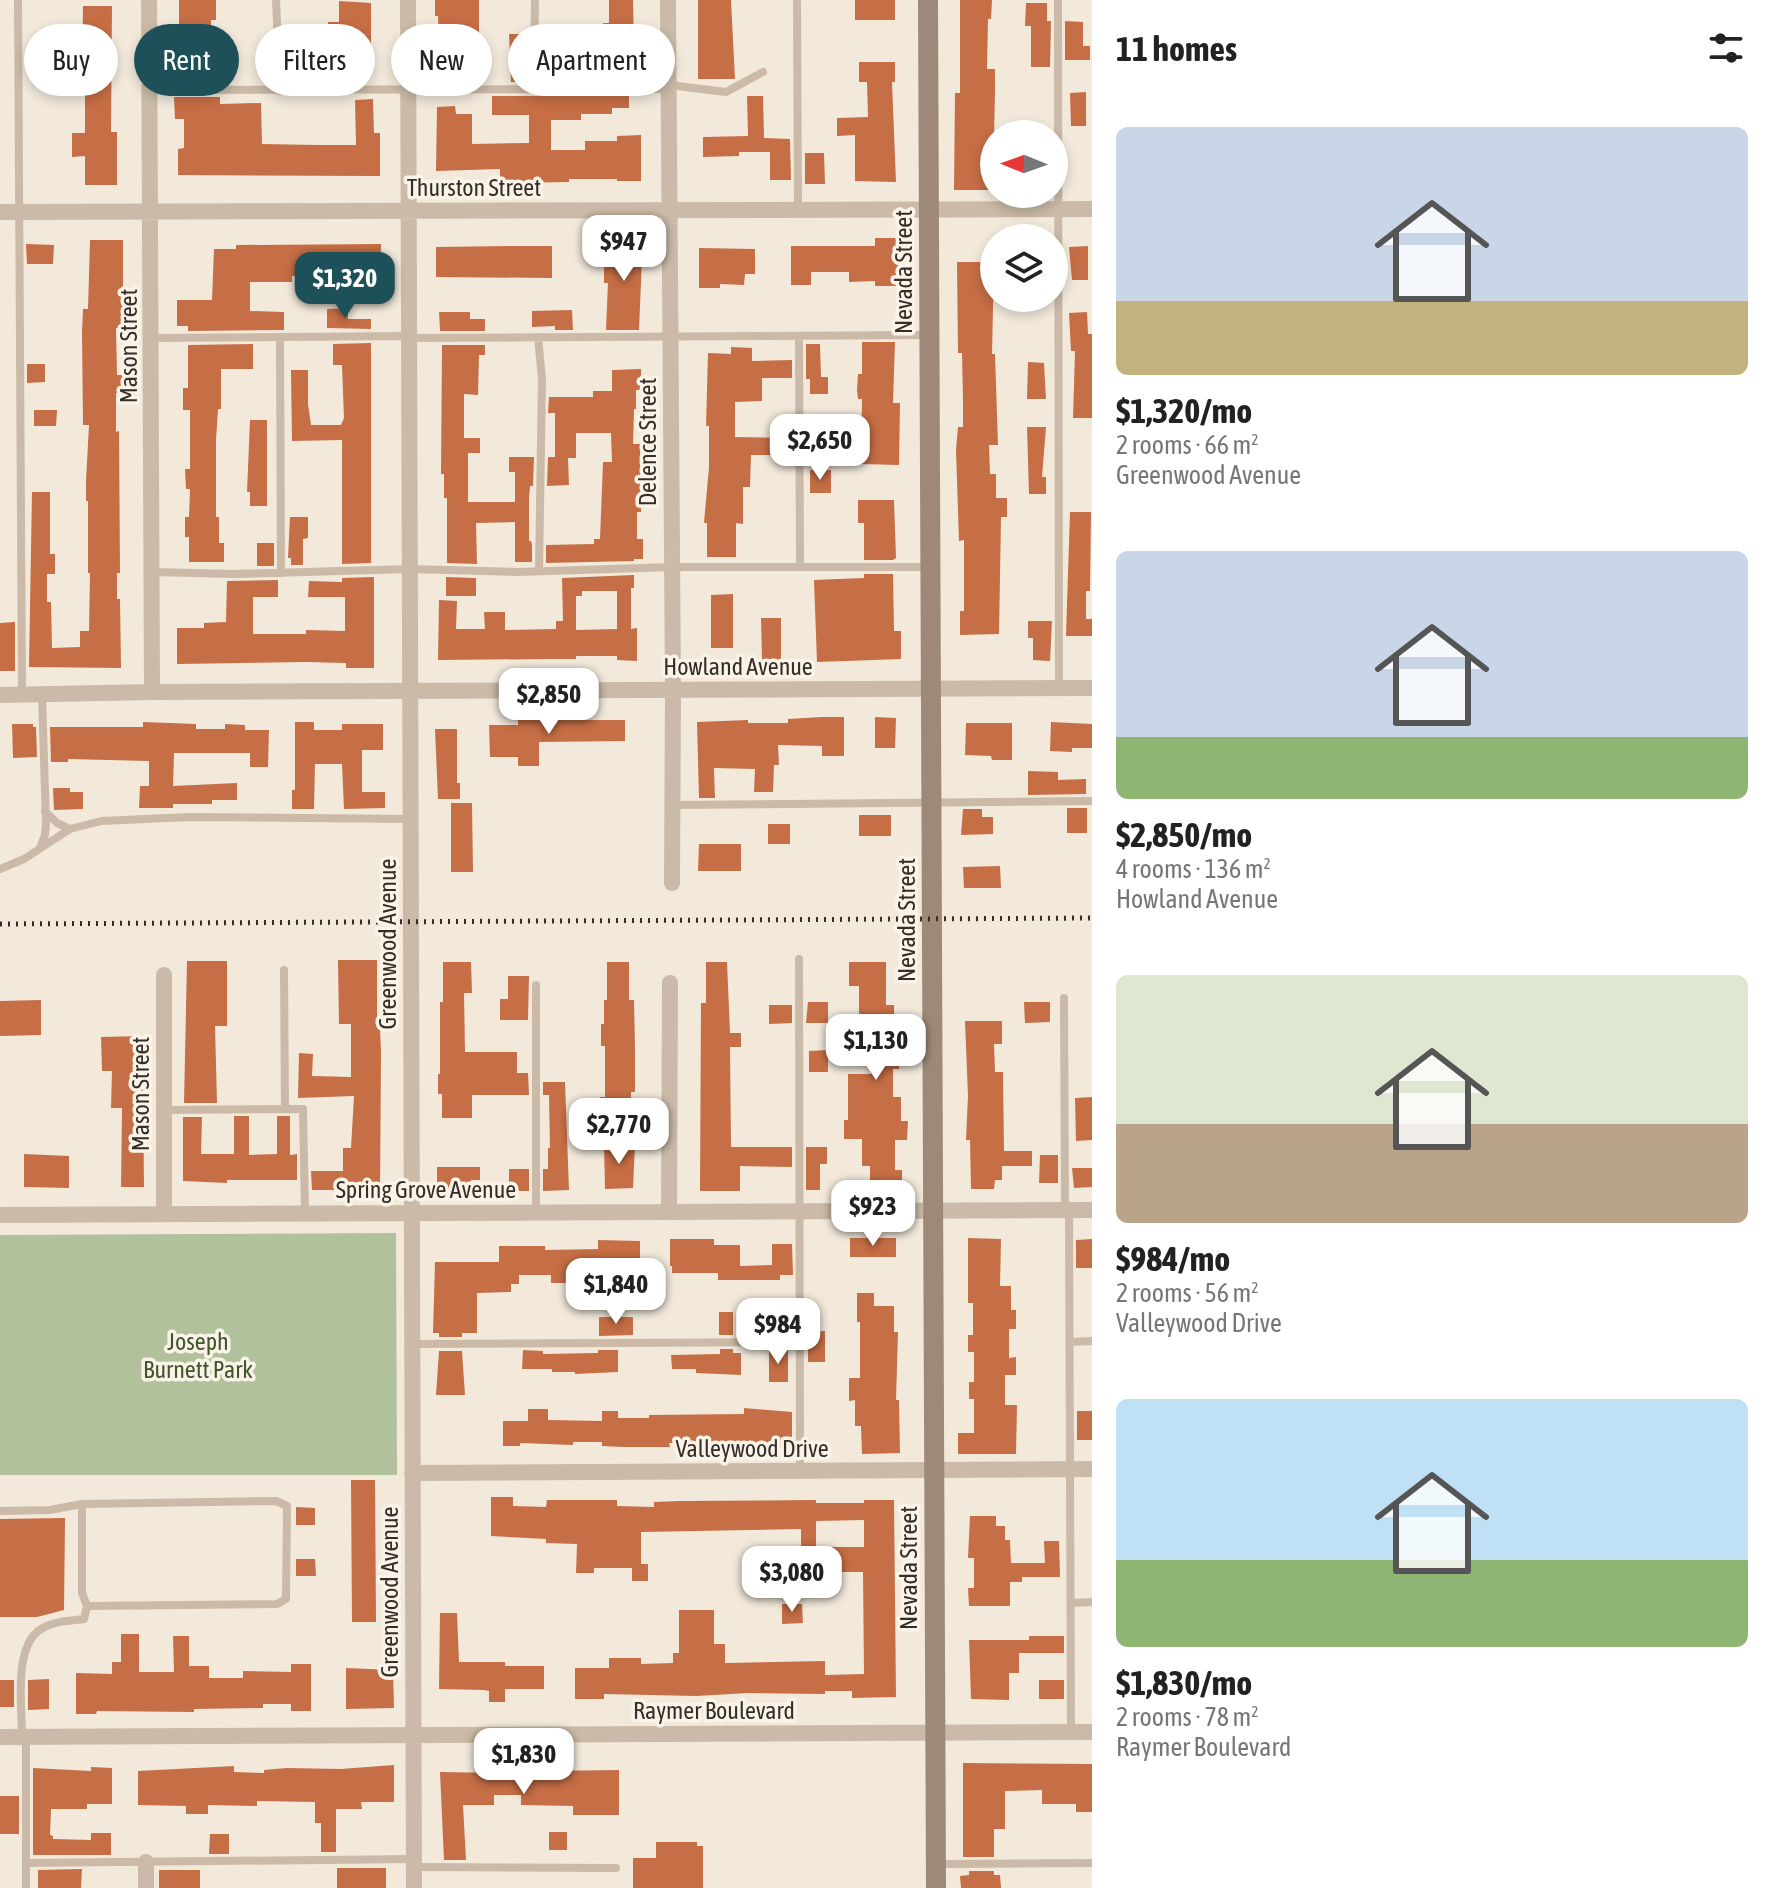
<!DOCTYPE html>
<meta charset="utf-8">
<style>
body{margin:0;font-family:"Asap Condensed",sans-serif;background:#f2f2f2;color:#222;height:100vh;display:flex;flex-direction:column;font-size:30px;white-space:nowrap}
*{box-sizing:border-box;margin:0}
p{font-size:26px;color:#767676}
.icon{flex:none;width:44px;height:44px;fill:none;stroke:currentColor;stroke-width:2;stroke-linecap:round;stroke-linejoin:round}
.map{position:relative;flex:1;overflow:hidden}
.side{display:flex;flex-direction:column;background:#fff;width:680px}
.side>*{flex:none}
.hud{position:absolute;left:24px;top:24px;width:760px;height:72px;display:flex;gap:16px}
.needle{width:52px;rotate:271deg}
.fabs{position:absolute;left:980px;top:120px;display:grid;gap:16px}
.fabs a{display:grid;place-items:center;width:88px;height:88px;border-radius:50%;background:#fff;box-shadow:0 4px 12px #0003;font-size:40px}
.price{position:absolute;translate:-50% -68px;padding:0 18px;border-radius:16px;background:#fff;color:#222;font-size:26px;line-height:52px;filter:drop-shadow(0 2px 4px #0008)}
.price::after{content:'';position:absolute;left:50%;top:48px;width:24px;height:18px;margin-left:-12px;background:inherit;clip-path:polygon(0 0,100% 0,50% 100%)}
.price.on{background:#1d5058;color:#fff}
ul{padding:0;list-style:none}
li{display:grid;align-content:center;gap:16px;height:424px;padding:0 24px}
li span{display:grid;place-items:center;height:248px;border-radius:12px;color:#555}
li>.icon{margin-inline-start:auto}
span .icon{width:144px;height:144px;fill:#fffc;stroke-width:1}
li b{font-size:34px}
h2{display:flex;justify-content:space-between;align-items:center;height:96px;padding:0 24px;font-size:34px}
.tag{padding:0 28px;border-radius:36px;background:#fff;box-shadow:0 4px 12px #0003;font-size:28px;line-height:72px}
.tag.on{background:#1d5058;color:#fff}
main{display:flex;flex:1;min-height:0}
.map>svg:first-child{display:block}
</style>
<main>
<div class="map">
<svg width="1092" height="1888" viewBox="0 0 1092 1888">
<rect width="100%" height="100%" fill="#f2e9db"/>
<path fill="#b1c19b" d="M396,1233L397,1475H0V1235Z"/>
<path fill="#c66e45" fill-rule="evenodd" d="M179,0H216V20H211V58H220V83H179Z
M435,0H479V55H483V76H440L438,16H435Z
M609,0H633L634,43H628L629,82H573V54H603V23H609Z
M698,0H731L735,79H698Z
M855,0H895V20H855Z
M960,0H992L991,19H988L987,69H995V90L994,138H990V190H954L955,93H960Z
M339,1L371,3V44H328V22H339Z
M1026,3H1047V21H1051L1050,67H1031V26H1025Z
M83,6H112L111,132H117V185H85V156L72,157V133H85V90H70V70H82Z
M1065,21L1083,22V46H1090V60H1065Z
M548,27H573V51L541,52L542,34H548Z
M509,34H528L527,82H511Z
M859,62H895V82H892L896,182L855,181V135L837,136V118L868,117L867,82H859Z
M1086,92V126H1071L1070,93Z
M492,96H629V108H612V114H581V120H551V150H585V141H617V136L641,135V181H617V179H569V182L500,183V169L436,171L437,107L455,106L456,114H472V144L529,143V115H492Z
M747,96H763L764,138L790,139L791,180H770V152H739V156L703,157V137L748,136Z
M174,97H220V104L261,103L262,144L318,145H356L355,100L373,99L374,133H380V176L178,175V149L184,148V119H175Z
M805,153H824L825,184H805Z
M611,234L643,235L639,330H606L608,283H604V265H611Z
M875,238H898V286H875V281L849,282V272H811V285H791V246H875Z
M90,240H123V328H116L117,375H125L124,393H116V432L119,431L120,573H117V599H120L121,668L29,667L32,492H50V554H55V574H47V602H51L52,648L80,647V631H89L90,573H88V501H86V481L89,425H83L82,333L83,309H88Z
M26,244L54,245L53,264H27Z
M381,244V284H358V276H292V282H250V311L284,312V330L188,331V326H177V300H212L214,249H236V245Z
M509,246H552V278L436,277V247Z
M1088,246V280H1072L1069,247Z
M699,248L755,249V274H745L744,285L720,284V288H699Z
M957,262H994L992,354H995L998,445H989L990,474H996V498H1007V517H1001L999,634L960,635V611H964V540L959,541L956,450L958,427H963V400L962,353H958Z
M348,308V319H371V329L327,328V309Z
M572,310L573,330H555V326L532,327V311Z
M439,312H470V319H485V331H440Z
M1087,312L1088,334H1092V418H1073L1075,351H1071L1069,313Z
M862,342H895L893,403H900L899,465L861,464L862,399H858L857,390L858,374H862Z
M371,343V563L342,564V440L292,441L291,370H308V404L311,425H341L344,418L342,365H333V344Z
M253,344V369H221V409H218L216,440V517H219V543H224V562H189V537H185V517H189L190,489H186L185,469H190V410H183V388H188V345Z
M806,344H820L821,377H828V394H810V379H806Z
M442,345H485V355H479L478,395L464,394V438H480V453H468V502H515V472H509V457H534L533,486H530L529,499V541H531L532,545V562H515V522L476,523L477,564L447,563V498H444V474H441Z
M731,347L752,348V361L792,360V378H762V401L735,402V437L783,438V455H751L750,487H743V524L736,523V557H707V523H704L709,467V426H706L708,353L731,354Z
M1028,362L1044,363L1046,399H1027Z
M27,364H45V382L27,383Z
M641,369V390H636V409H634L633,444H640L641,512H637V539H643V559H634V561L546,563V545L594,544V539H600L603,462H612L611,433H576V458H568L569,485L547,486L548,457H555V413H548L549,397H593V391H612V370Z
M34,410H57L56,426H34Z
M250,420H267V506H250V492H247Z
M1027,427H1046L1042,477H1046V494H1029Z
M810,470H831V493H810Z
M858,500H894L896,558L893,560H864V523H858Z
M1070,512H1091L1090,591H1086V619H1092V636H1066Z
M290,517H308V538L303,539V565H291V558H288Z
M257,543H274V566H257Z
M864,574H893L894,631H901V659L817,662L814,580L864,578Z
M634,575V588H631V629L637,628V661L617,660V656H576V659H553L438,660L439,600L457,601L456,629H485L484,612H505V630L556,629V621H563L562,578ZM582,591H617V629L576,630V596H582Z
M374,577V668H346V663L306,662L177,664V628H204V623L226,622L227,581L278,580V597H253V634H306V630L345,631V597H308L309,581L342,582V578Z
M446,577L476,578V596H446Z
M733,594V648H711V595Z
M761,618H781V660H762Z
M1028,621H1052L1050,661L1033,660V638H1028Z
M15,622V671H0V623Z
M822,717H844V756H822V746L778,745L779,765H774L773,792H754L755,769L714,768L715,798H699L697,722L748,720V723H788V719Z
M875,717L896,718L895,748H875Z
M518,720H625V741L539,742V766H518V757H490L489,725H518Z
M143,722L196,724V729H225V724L245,725V730H269L268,767H250V753H174L173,786L237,783V800H212V804H173V808H139L140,786H149V761L68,759V762H51L50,727H143Z
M295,722H314V730H342V724H383V750H362V792H385V808L344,809L342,764H315L314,809H292V790H295Z
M1051,722L1092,724V748H1072V752L1050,751Z
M966,723H1012V760H992L991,756L965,755Z
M12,724H33V727H36L37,757L13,758Z
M435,729H457V783H460V799H438Z
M1028,771L1058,772V780L1086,779V794L1028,795Z
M53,788H70V792H83V809L54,810Z
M451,803H472L473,872H451Z
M1067,808H1087V833H1067Z
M963,809H982V817H993V834L961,835Z
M859,815H891V836H859Z
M768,824H790V844H768Z
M699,844H741V871H698Z
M1000,866L1001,888H964L963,867Z
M338,960H377V1028H380L381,1052L380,1194H353V1190H312L311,1171H343V1148H351L354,1096L298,1098L299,1053L313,1054L312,1076L351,1077V1024H339Z
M187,961H227V1026H215L217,1103H184Z
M443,962H471L472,993H464L465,1052H517V1073H528L529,1095H472V1118H442V1094H438V1074H440V1002H443Z
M607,962H629V1000H634L635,1049V1092H631V1118H599L600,1097H605V1046H601V1024H604V1000H607Z
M706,962H727L730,1033H741V1047H730L731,1147H792V1167L740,1166V1191H700L701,1003H706Z
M849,962H886V1005H894V1026H899V1069H893V1097H901V1121H908L907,1140H895V1170H902V1190H870V1166H862V1139H844V1120H848V1074H871L870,1024H859V986H849Z
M508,976H529L528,1020H500V999H508Z
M41,1000V1035L0,1036V1001Z
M808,1002H828V1023H806Z
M1024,1002H1050V1022L1025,1023Z
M769,1005H792V1023L769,1024Z
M965,1021H1002V1044H994L995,1072H1003L1004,1151H1032V1166H1002V1180H995L994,1189H971L970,1140H966L968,1096Z
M142,1036L143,1056H135L136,1088H143L144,1187H121L122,1108H111L112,1071H102L101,1037Z
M828,1050V1072H809V1051Z
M543,1082H565L569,1190L543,1191V1169H548V1148H550L549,1095H543Z
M1092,1097V1140L1076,1141L1075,1098Z
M234,1116H249V1155L277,1154V1116H290V1155L297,1154V1180H227V1183L183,1181V1117H202L201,1154H234Z
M604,1144H635L633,1188L605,1189Z
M806,1147H827V1164H820V1190H806Z
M24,1154L69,1156V1188L24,1187Z
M1040,1155H1058V1183H1039Z
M437,1167H480V1180H471V1191H437Z
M1072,1168H1092V1187L1074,1188Z
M509,1169H529V1191H509Z
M850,1238H896V1257H850Z
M968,1238L1001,1239L1000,1286H1011V1310H1016V1329H1009V1358L1016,1357V1375H1005V1405H1017L1016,1454H958V1433H974V1399H969V1382H974V1352H968V1335H973V1303H968Z
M670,1239H714V1245H740V1266L772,1265V1244H792L793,1275H780V1280H718V1273H672V1266H670Z
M1092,1239V1268H1076V1240Z
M598,1240L640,1241V1287H621V1274L574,1275V1283H551V1275H519V1284H511V1292L477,1293V1333H462V1337H439V1333H433L435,1262H499V1246H545V1250L598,1249Z
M857,1293H874V1306H894V1332H898L896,1400H899L900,1453L862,1454L861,1426H855V1400L849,1401V1378H860V1322H857Z
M719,1312H733V1335H719Z
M599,1317H633V1335L599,1336Z
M825,1331V1362H808V1332Z
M720,1349H733V1353H741V1375L696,1373V1369H672L671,1355L720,1354Z
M523,1350L543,1351V1354L598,1353V1350H618V1372L575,1374V1372H552V1369H522Z
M769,1350H788V1382H769Z
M439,1351H462L465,1395H436Z
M744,1408L792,1412V1447L720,1448V1443H669L670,1447H624L602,1446V1442H573V1445L520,1443V1446H503V1421H528V1409H548V1420L602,1421V1411H618V1418H649V1415L744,1414Z
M1077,1411H1092V1440H1077Z
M351,1480H375L376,1622H352Z
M491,1497H513V1506L546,1507L547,1500H617V1506L654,1507V1502L679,1501L816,1500V1503H864V1500H894L896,1697L852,1698V1691H825V1694L748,1693L696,1696L604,1694V1699H575V1668H609V1658H641V1664L673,1663V1653H679V1610H714V1644H725V1663L825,1661V1675L864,1674L863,1572H836V1589H801V1529L641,1532V1564H648V1581H632V1568H594V1573H576L577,1544L546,1543V1539L491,1536ZM864,1520V1547H816V1521Z
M296,1507L315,1508V1525H296Z
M970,1516H996V1526H1005V1540H1010L1011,1563H1045L1044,1541H1059L1060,1577H1022V1582H1010V1606H969L968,1588H974V1558H968Z
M65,1518L64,1610L37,1617H0V1519Z
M296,1559H315L316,1576H296Z
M782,1604H802L803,1623L782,1624Z
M440,1613H457L459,1662H505V1666H544V1689H505V1702H489V1691L484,1690L439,1689Z
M121,1634H139V1672H174L173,1636H189V1666H209V1678H243V1671L291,1672V1664H311V1711H291V1704H263V1708L194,1709V1712L97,1711L96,1714H76V1673L112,1674V1662H121Z
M1029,1636H1064V1653H1019V1673H1009V1700L971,1699L969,1640H1029Z
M346,1668L393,1670L394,1708L346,1709Z
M49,1679V1709L28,1710V1680Z
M0,1680H14V1707H0Z
M1039,1680H1064V1699H1039Z
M963,1763L1092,1764V1812H1076V1804H1042V1790L1005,1791V1829H994V1857H963Z
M394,1765V1802H361L362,1809H336V1852H321V1823H315V1802L257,1801V1806L208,1805V1814H186V1806L138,1805V1771L234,1766V1772L264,1773V1770L287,1768L341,1769Z
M91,1767L112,1768V1804H87V1809H51L50,1835L53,1836V1839L91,1840V1833H111V1855H33V1768L91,1771Z
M521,1767L542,1768V1771L619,1770V1815H573V1806L521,1805V1795H494V1805H463L466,1860H444L440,1772L498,1773V1771H521Z
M0,1796H19V1834H0Z
M549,1832H567V1850H549Z
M210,1834H229V1854H209Z
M656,1842H697V1846H703V1888H633V1858H656Z
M337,1868H386V1888H337Z
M82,1869L81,1888H38V1870Z
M159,1870H200V1888H159Z
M969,1871H994V1875H1000L1001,1888H961L960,1876L969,1875Z"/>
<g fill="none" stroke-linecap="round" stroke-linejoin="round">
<path stroke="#cabaa7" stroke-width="8" d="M18,0L22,694
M276,0L280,91
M797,0L798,210
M1058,0L1059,688
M669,85L726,92L763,72
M150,90L669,89
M534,90L535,0
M799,336L800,567
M280,337L281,573
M538,337L542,379L539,571
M152,338L409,336
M409,338L928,335
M152,572L234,574L410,569L518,572L672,567H930
M673,805L1092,801
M45,811L57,823L70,829
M40,848L45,835L46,824L42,695
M0,869L24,859L70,829L101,821L190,817L410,819
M799,959L800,1471
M284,970L285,1108
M536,985V1212
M1064,998L1065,1210
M164,1110L303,1109L305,1213
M1069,1210L1071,1732
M1070,1342L1092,1341
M413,1344L800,1342
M82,1504V1593L87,1606
M0,1511L50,1510L82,1504L276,1501L287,1506L286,1599L277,1604L87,1606L84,1619C70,1621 54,1621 41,1629C13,1646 22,1707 22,1736
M1071,1603L1092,1602
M26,1737V1888
M26,1863L413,1859
M937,1864L1092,1863
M415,1867L616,1868"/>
<path stroke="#cabaa7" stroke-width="16" d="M149,0L152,692
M408,0L414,1888
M668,0L673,690L672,883
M0,212L1092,209
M0,695L152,692L1092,688
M669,1212L670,983
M164,1214V975
M0,1215L1092,1210
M412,1473L1092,1469
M0,1737L1092,1732
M146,1888V1862"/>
<path stroke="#9e8978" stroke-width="20" d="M928,0L936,1888"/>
<path stroke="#362d28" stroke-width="5" stroke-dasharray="2 6" stroke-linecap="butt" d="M0,924L1092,918"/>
</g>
<g text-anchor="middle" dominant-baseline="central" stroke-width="7" stroke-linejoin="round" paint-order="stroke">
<g font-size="24" fill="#362d28" stroke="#f9f3e8">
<text x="474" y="187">Thurston Street</text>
<text transform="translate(903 272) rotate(-90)">Nevada Street</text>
<text transform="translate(128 346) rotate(-90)">Mason Street</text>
<text transform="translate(647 442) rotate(-90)">Delence Street</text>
<text x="738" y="666">Howland Avenue</text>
<text transform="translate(906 920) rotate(-90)">Nevada Street</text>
<text transform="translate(387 944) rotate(-90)">Greenwood Avenue</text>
<text transform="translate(140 1094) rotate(-90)">Mason Street</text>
<text x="426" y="1189">Spring Grove Avenue</text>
<text x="752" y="1448">Valleywood Drive</text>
<text transform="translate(908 1568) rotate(-90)">Nevada Street</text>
<text transform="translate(389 1592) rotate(-90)">Greenwood Avenue</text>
<text x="714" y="1710">Raymer Boulevard</text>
</g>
<g font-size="24" fill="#42552b" stroke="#f9f3e8">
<text x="198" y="1341">Joseph<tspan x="198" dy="28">Burnett Park</tspan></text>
</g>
</g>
</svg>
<div class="fabs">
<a><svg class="needle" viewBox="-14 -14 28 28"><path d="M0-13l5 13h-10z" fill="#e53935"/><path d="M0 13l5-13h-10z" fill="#767676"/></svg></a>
<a><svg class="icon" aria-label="layers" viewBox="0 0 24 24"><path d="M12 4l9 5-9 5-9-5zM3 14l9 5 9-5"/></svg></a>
</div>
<b class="price" style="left:624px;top:283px">$947</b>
<b class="price on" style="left:345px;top:320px">$1,320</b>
<b class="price" style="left:820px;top:482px">$2,650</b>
<b class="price" style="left:549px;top:736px">$2,850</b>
<b class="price" style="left:876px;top:1082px">$1,130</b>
<b class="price" style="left:619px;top:1166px">$2,770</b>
<b class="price" style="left:873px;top:1248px">$923</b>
<b class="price" style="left:616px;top:1326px">$1,840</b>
<b class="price" style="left:778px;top:1366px">$984</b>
<b class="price" style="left:792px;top:1614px">$3,080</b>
<b class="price" style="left:524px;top:1796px">$1,830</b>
<div class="hud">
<a class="tag">Buy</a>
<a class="tag on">Rent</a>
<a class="tag">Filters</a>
<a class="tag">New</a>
<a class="tag">Apartment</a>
</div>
</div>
<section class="side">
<h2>11 homes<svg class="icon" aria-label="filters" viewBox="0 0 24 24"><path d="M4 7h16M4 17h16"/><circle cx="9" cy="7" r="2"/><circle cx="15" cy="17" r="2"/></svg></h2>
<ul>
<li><span style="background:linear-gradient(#c9d6e8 70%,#c2b280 0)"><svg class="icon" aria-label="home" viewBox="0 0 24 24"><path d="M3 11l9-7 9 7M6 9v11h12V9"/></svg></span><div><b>$1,320/mo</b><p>2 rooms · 66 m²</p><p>Greenwood Avenue</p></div></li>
<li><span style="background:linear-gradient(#c9d6e8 75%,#8fb573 0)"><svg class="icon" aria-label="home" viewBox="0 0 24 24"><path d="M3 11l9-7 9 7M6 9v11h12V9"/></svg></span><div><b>$2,850/mo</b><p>4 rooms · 136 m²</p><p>Howland Avenue</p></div></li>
<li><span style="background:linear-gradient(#dfe7d0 60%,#b9a48a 0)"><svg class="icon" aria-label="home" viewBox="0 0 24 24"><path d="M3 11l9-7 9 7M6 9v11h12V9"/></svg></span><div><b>$984/mo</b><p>2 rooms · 56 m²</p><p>Valleywood Drive</p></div></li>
<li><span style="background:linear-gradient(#bfe0f5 65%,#8fb573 0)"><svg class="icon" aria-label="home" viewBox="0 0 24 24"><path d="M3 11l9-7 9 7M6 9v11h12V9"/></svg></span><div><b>$1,830/mo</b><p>2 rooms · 78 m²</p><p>Raymer Boulevard</p></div></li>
</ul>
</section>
</main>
